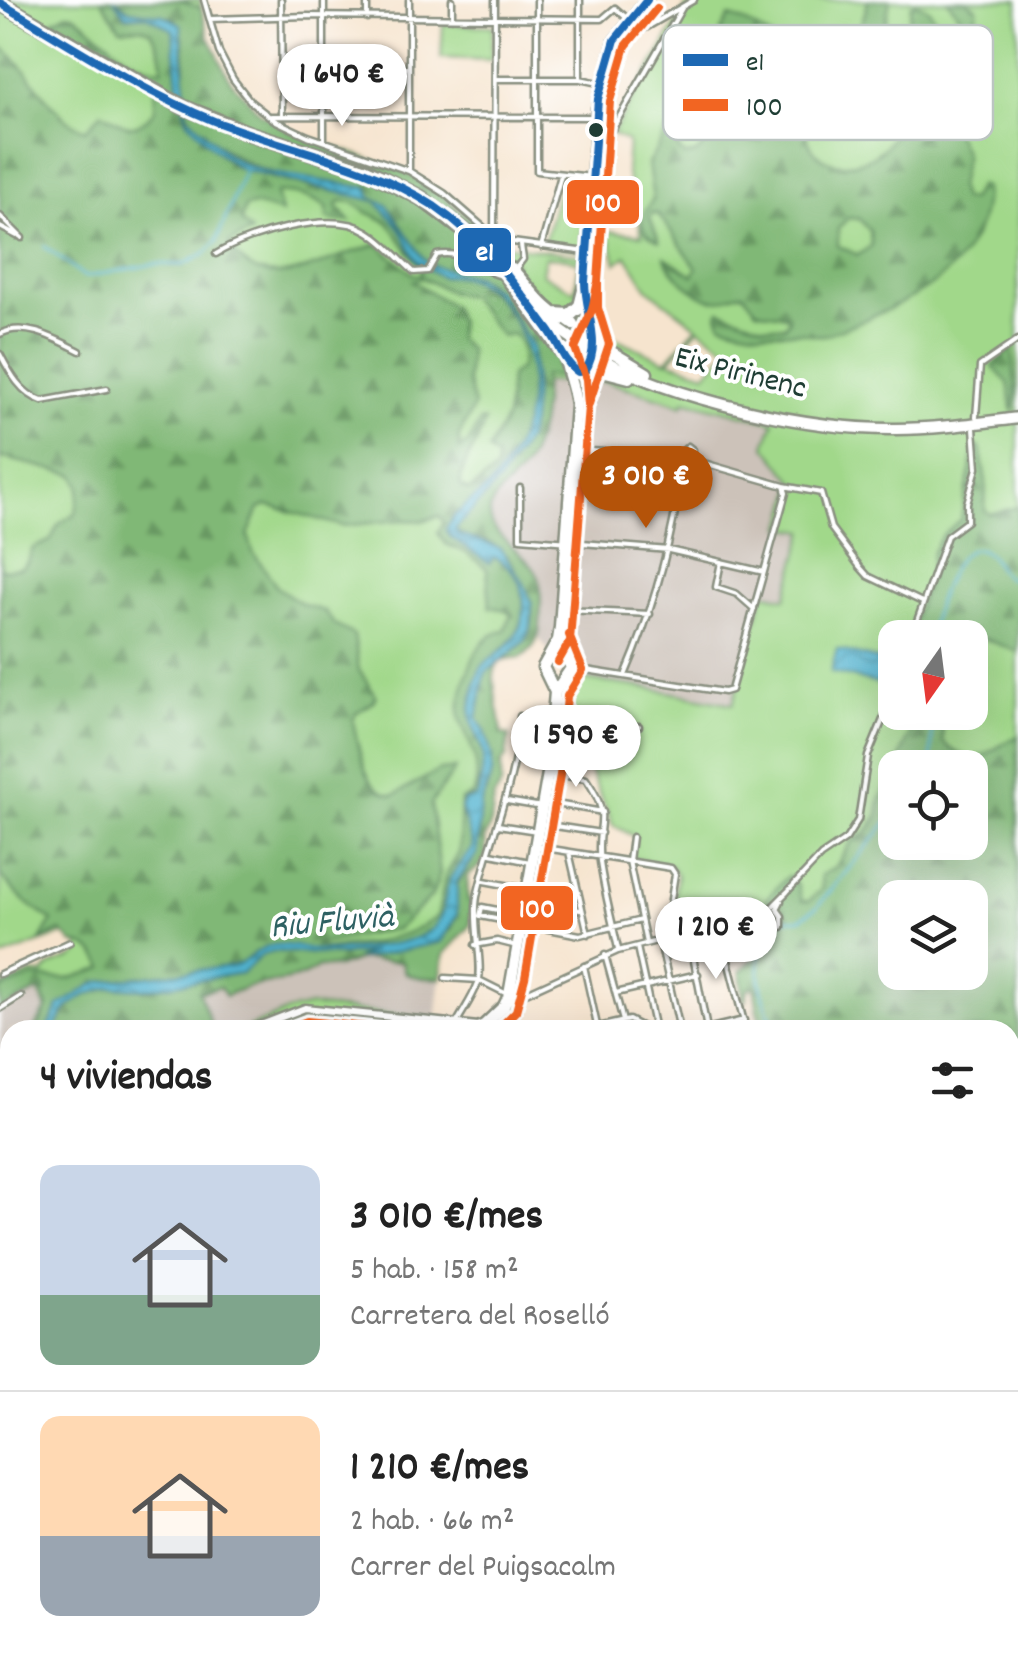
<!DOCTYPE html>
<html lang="es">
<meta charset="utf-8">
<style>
body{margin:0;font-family:Dekko,sans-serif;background:#f2f2f2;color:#222;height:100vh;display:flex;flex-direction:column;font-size:38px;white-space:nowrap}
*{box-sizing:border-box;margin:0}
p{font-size:32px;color:#767676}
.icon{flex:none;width:55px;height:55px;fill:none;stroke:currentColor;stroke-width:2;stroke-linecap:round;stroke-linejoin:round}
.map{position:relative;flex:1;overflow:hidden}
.details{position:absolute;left:0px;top:1020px;width:1020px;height:642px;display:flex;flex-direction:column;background:#fff;border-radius:30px 30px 0 0;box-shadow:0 10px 40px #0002}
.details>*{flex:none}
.needle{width:65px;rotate:194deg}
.fabs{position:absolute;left:878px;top:620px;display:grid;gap:20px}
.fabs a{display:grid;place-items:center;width:110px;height:110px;border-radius:20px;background:#fff;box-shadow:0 10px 40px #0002;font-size:50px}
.price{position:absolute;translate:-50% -85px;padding:0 22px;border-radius:35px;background:#fff;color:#222;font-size:32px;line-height:65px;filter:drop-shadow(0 2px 5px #0008)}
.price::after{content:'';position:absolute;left:50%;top:60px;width:30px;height:22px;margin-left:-15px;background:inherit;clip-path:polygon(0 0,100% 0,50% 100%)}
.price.active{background:#b45309;color:#fff}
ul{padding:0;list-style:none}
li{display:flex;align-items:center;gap:30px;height:250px;padding:0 40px}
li+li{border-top:2px solid #e0e0e0}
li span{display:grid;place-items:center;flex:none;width:280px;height:200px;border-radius:20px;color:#555}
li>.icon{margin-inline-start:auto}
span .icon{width:120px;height:120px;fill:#fffc;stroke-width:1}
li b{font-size:42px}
h2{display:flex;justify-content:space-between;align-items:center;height:120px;padding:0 40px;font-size:42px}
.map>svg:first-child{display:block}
</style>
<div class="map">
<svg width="1018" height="1661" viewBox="0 0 1018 1661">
<defs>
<pattern id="forest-firs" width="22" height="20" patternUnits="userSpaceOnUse" patternTransform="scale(2.5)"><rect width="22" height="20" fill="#80b876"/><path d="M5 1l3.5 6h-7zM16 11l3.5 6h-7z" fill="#689762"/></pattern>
<pattern id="water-waves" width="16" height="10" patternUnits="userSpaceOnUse" patternTransform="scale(2.5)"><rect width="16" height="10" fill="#52b4d0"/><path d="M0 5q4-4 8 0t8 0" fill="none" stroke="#4394aa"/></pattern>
</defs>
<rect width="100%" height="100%" fill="#fff"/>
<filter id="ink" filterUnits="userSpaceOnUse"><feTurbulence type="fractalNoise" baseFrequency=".01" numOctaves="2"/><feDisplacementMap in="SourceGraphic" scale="20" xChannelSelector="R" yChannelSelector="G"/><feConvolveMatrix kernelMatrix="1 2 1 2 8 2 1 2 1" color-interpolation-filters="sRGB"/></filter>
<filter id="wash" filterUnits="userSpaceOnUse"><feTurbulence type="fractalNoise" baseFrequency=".0048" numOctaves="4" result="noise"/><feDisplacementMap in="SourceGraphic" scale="40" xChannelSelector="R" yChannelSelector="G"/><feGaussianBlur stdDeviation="2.25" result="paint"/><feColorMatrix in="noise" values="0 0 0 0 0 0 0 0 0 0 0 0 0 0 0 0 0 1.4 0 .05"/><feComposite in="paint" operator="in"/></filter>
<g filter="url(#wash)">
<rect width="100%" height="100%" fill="#f6e4ce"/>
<path fill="#ccc2b9" d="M605,381L682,405L683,400L774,422L765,445L795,482L805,531L758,701L744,708L613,683L579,679L573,686L539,638L541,591L537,575L493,526L490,510L495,499L518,477L532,452L542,418L543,382L572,384Z
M360,959L403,962L412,976L424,979L441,978L436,1020L304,1006L243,1030H213L199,993L220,987L226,996L239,987L276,982L311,974L318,967H337Z
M41,990L48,1007L37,1030H10V1076L0,1086V1009Z"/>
<path fill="#a1d88a" stroke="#608a5f" stroke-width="2.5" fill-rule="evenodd" d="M0,0H200L201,8H199L217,73L259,118L440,197L503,245L581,255L578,302L599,331L666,361L697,326L648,289L627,256L616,263L608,231L642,235L626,171L628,142L612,134L686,7L695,0H1018V1532L1010,1543V1030L774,920L767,910L754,913L755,906L714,914L709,925L671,934L677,875L671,866L631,858L635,837L613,825L577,741L561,728L563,694L579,679L647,688L733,704L764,593L786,598L805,531L783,527L795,482L765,445L774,422L684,400L683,405L605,381L543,382C544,411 540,439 525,465C517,480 489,495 489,514C490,538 527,553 536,574C543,588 540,604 540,620C540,638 536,647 520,658C472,653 505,714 501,734L509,736L506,757L501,764V786L494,797L491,823L485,839L486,854L480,866L467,876L468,900L472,902L470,926L444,954L441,978C427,978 418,979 405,973L402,962L360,959L337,967H318C293,987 252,979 226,996L220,987L199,993L213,1030H33L46,1009L36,986L0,1010V987L31,973L43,974C53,958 67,964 79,953L78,944L66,933L0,958ZM545,257L567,258L579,263L575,291L542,274ZM699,328L728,349L706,373L668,361ZM895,638H970V712H895ZM895,768H970V842H895ZM895,898H970V972H895Z
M443,24L493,26L491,60L441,58Z
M561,178L588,181L584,248L580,250L546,245L544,242Z
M557,732C573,734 576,746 581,761L554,755Z
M310,1006L442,1020L497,1030H243L288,1011Z
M0,1318L5,1322L10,1319V1652L894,1653L892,1661H0Z"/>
<path fill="url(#forest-firs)" stroke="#507a55" stroke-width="2.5" fill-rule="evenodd" d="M101,0H114L127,17L146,15L173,30L178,85L187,120L227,161L240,169L276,179L374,200C408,219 402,257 442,277C481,266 518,318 528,350C532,365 530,413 525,427C516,451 498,480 478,497C466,507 453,514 446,529L451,537L489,563L494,557C528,571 532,618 509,643C500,653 487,658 481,670C475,680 473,696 471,708C469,729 480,736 483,753C484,763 481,790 476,799L467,800L461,808C463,825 473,832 473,847C466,859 456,867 450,879C443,896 447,915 432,929C414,946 345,951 319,950C301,949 285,942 266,947C253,951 247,963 233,966L97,982L59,1006L47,1030H37L48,1007L41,990L0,1009V990L32,977L68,979L104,968C98,955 89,943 73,944L61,931L41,940L52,921L23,900L0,875V554L1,570L21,568L28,561L33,548L50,541L59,524L76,512L80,487L75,475L0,457V46C33,69 48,116 86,130L102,112C127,128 135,135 155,109V81L52,21L67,13L74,14C103,35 124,64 162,69C163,59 158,35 146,29C139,25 128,29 120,28ZM276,193C293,192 314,197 327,208V218L333,221H350L337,206L340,201L353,202L366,212L388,222L421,269V275L413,274L377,244C364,250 352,251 339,257C302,273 253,291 229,243L251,232L241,221L245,207L255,205L281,213ZM422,278L453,293L469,296L501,336L513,334C523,341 523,357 520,368L510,376L506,418L488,451L497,458L496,470L469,491L461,486C458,467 480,442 485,421H480L469,442L459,449V436L474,406L467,380L469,350L457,339L459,322L452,306L413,281ZM267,505L342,526L400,520L422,521L439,516L444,522L438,533L446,544L465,552L487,569L490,607L506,610L511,615L505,630C497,633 490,635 484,641C472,654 454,705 461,722C471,745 483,768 473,795L461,800L459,853L445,877L438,914L434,919L410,932L374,943L326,948L314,945L397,929L432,896L440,873L431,804L455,769L440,770L394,795C363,793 359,746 353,721L356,713L372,703L376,696L359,670L354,635L335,625L324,611L304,605L277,587L253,552L248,535L259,509Z
M118,0H180L201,8L209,37L230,80L261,114L292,132L401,170L441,194L482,229L515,264L514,268L548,308L565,376H543C544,408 541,438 525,466C516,481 488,496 490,515C491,538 527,553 537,574C543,588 540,605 540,620C540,639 536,647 520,658C472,653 505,714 501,734L509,736L506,757L501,764V786L494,797L491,823L485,839L486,854L480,866L467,876L468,900L472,902L470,926L444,954L441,978C427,978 418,979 405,973L402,962L360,959L337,967H318C293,987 252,979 226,996L220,987L199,992L213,1030H54L67,1008L84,996L110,987L144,989L242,973L262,955L273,951L342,955L373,951L358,957L438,943L451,929L457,916L456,886L477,854L481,803L492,774V757L485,731L477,719C479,706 478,684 485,673C492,661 512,654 522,644C549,616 520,576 502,552C491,537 466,543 455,529C461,515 477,506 487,495C530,446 535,419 533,356L531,347C516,323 505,286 475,277C458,271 438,272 424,259C401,239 407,213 370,196V189C307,180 251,179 204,132C194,122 186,116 185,101C183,76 190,39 175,18L129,10Z
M868,0H890L885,28L889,31L909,24L911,6L915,3C940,8 934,31 946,48C953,60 968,64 976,77L975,88L953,94L946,111L965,154L959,187L962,199L970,200L979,185L985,188C985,277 895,308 828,334C818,338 807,332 797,332C771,333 747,332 721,323L718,314L720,310L765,326H785L789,320L786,316L757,310L743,293C732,293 730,299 720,300C701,302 669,273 665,257L693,275L697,268L658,214L652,213L650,218L659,241C634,231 641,215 653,199L648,164C654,152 663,142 668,129H672L678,148L684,155C697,155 698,153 705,143C723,118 732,111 706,84L707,77L725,60L726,39L721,31L729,17C765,23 798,73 836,50C841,48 847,47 851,43C857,38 867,9 868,0ZM839,82L852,88L857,96L882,99L893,121V135C880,159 847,173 822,158C805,147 802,122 803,105L824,86ZM848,218L859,219L870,231L871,246L858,255L838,246V229Z
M947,0H965L977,8V15L967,24Z
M1012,348C1013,368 1018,393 1013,413L1008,383L992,366Z
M975,446L980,448L986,481L985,511L990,514L1018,507V652L968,632L955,637L907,638L930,574L932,553L942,536L961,519Z
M895,698V712L942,713L943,742C975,772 986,751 1018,736V1124L1010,1121V1030H761L754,988H748L746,1001H743L740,971L754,958L761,926L768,918L771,906L766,899L788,876L797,884L802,901H809L822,889L821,875L835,868L851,842L866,833L878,817L880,800L895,771V842H970V768L896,767L911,731L905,724H883ZM895,898H970V972H895Z
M1010,1152L1018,1167V1232L1010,1210Z
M1018,1255V1426L1012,1401L1014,1361L1010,1357V1265Z
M0,1365L10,1371V1441L0,1432Z
M1012,1459L1011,1492L1018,1495V1541L1010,1549Z
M0,1501L10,1504V1652H487C501,1661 516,1653 532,1661H0Z
M577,1653H729L736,1661H588Z
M766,1653V1652L906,1653L904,1661H763Z"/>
<path fill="url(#water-waves)" stroke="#387882" stroke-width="2.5" d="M114,0L129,10L163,15L181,24L187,115L228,155L246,165L267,172L369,188L370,196L387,205L424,259L434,266L476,277L498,291L532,347L534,386L531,423L526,441L499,481L455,529L460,535L500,548L524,583L532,604L531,626L525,641L485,673L477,719L485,731L492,757V774L481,803L477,854L457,881V915L441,942L362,959L358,958L373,951L342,955L273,951L262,955L242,973L144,989L110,987L84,996L67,1008L54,1030H47L59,1006L97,982L233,966C249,962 257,947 273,945C289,942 303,949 319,950C345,951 414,946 432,929C447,915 443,896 450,879C456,867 466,859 473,847L461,808L464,801L476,798C481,790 484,763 483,753C480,736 469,727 471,708C473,697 475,681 480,670C487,658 500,653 509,644C533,618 528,572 494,557L489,563L451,537L446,530C454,508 480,499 494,481C537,426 546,352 497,297C485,283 459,272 442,277L417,262L400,228L376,201L240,169L213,148L187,120L178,85L173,30L146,15L126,16Z
M837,649L883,661L878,684L831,672Z"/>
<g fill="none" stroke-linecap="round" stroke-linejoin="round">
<path stroke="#52b4d0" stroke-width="2.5" d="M44,246L85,277L155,264L182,265L205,254L216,242L246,167
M929,638C931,618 954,534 984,551C1000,560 994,577 1018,581
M928,768L931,761L933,712
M775,1030C761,994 746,950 778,919H800L818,906L895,813
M1010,1171L1018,1188
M1018,1325V1331
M1018,1366V1377
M0,1398L10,1405
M1010,1544L1018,1536
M80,1661L81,1652
M837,1661L838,1652
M891,1661L895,1652"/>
</g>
</g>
<g filter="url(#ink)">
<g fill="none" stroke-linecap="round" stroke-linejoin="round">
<defs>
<path id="minor" d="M204,0L219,52L233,79L251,102L274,120L308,136L409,171L444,193L498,240L586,252
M281,0L282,116
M409,0V171
M452,0V18
M537,0V171L592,177
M580,0V79
M367,18V0
M210,19L307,16L602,19L615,8L629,20
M616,45L694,0
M324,68H409
M284,79H324
M495,79H580L599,83
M271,116L596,117
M324,141V0
M598,154L682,8
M0,216L22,238
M0,227L17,236
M494,235L495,0
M541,247L561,175
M216,254C248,234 333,209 367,231C384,241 399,259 414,272L428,271L437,255C465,249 478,271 502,276
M517,267L523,259L521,245
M0,334C25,321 56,339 80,351
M0,354C10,373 21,394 42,401L107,389
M976,417L980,366L1018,340
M575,450L683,457L784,486L821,493L831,528L860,567L868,576L922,602
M683,457V451L688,446L693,450L691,459
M520,488V538L669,550L764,572
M575,492L578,452
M721,562L716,587L737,594L754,609
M566,610L650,614
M565,627L570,557
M911,638L947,536L967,521V503L977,468L974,428
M571,663L580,669L724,692L731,690L786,493L784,486
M626,673C656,603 674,533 684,457
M552,732L639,726
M553,774L586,779C614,818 594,824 600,862C604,891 612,920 618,949
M507,801L542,807
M544,802L603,812
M542,824L601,833
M498,825L537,831
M632,837L629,861L646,943
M539,847L671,868L675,874L666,930L659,941
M569,852L588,934
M491,854L530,862
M484,881L527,889
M786,893L821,856L846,839L858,820L868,756L895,690
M530,901L580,910
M781,901L777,909L782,916V927
M523,915L482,907L480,916L580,935L641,920
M719,926L746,1030
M689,935L707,1029
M660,942L680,1030
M475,945L497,941L513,945
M637,947L655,1030
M605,955L623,1021
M584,966L598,1030
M0,974L70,942
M445,978L479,980L509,995
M616,993L698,974
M511,1000L618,951L766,913L787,892
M0,1009L21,996
M456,1024C463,1011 473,997 478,983C484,966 472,923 477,897C490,835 517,783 520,716
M598,1027L629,1020L648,1030
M495,1028L502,1022L524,1030
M702,1030L744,1020
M0,1208L10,1203
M0,1227L10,1222
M0,1284L10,1290
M0,1329L10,1321
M1010,1438L1018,1441
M0,1509L10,1514
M0,1579L10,1588"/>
<path id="tertiary" d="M248,1030L305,1008L478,1026
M0,1075L10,1065"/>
<path id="primary" d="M536,306L560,330
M578,310L585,282
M590,326L585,282L597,108L615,40L647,0
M597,343L647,373
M600,358C675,400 810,430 896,429C937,429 977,423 1018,418
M586,370H598L629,378
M555,692L543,667L558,640L560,627L576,405C573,377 556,354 568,329
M484,1025L504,1006L509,995L548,773L555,692L571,668L566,655L552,653
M474,1030L484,1025L493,1030
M1010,1226L1018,1228"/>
<path id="motorway" d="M0,3L183,107L248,133L364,169L421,198L474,238L498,264L562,352
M512,270C530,290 546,315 572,324
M554,314L570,315L580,306"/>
</defs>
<use href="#minor" stroke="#8a9081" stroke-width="9"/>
<use href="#tertiary" stroke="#8a9081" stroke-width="11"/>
<use href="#primary" stroke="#8a9081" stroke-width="15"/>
<use href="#motorway" stroke="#8a9081" stroke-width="18"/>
<use href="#minor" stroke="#fff" stroke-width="4"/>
<use href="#tertiary" stroke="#fff" stroke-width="6"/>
<use href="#primary" stroke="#fff" stroke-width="10"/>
<use href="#motorway" stroke="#fff" stroke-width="12"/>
<defs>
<path id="primary-bridge" d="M560,330L600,358"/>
</defs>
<use href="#primary-bridge" stroke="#8a9081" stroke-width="15" stroke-linecap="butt"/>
<use href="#primary-bridge" stroke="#fff" stroke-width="10"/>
<defs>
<path id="bus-1" d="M0,3C70,44 139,90 214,121C287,150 367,162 434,206C481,238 515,284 548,329C559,343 563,362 578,372L585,371C603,344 585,312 585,282L598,99L615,40L647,0"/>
<path id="bus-2" d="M589,404L609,344L598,308V282L610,101L626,46L657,8
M558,662L570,641L588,406L586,379L575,348L592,310L597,285
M283,1030L307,1021L396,1030
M497,1030L516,1011L525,978L560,775L567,696L583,670L569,635"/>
</defs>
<use href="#bus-1" stroke="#fff" stroke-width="15"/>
<use href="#bus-2" stroke="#fff" stroke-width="15"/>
<use href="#bus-1" stroke="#1d68b3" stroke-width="8"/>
<use href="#bus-2" stroke="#f26522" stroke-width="8"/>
</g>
</g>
<circle fill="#1f3d34" stroke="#fff" stroke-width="4" cx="596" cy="130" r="9"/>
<g text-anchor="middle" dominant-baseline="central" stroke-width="8" stroke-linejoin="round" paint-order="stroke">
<g font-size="32" fill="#1f3d34" stroke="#fff">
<text transform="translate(740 375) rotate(14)">Eix Pirinenc</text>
</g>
<g font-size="35" font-style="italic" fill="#2e6163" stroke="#fff">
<text transform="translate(332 924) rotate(-5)">Riu Fluvià</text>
</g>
</g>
<rect x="663" y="25" width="330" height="115" rx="15" fill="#fff" stroke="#bcc5c2" stroke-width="2.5"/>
<rect x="683" y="54" width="45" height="12" fill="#1d68b3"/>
<rect x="683" y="99" width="45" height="12" fill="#f26522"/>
<g font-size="28" fill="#1f3d34">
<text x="746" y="70">e1</text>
<text x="746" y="115">100</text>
</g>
<g stroke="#fff" stroke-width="4">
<rect x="565" y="178" width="76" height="48" rx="10" fill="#f26522"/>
<rect x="456" y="226" width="57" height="48" rx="10" fill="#1d68b3"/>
<rect x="499" y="884" width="76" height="48" rx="10" fill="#f26522"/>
</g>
<g font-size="28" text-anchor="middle" font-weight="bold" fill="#fff">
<text x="603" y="211">100</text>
<text x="485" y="260">e1</text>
<text x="537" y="917">100</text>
</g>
</svg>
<div class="fabs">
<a><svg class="needle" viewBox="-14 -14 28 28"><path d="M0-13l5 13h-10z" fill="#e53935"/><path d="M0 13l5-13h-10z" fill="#767676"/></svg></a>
<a><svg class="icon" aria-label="locate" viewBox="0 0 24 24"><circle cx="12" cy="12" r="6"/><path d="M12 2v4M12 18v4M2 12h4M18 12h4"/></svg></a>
<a><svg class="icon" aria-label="layers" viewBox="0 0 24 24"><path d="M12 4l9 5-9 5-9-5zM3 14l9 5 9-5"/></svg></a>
</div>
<b class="price" style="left:342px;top:129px">1 640 €</b>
<b class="price active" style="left:646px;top:531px">3 010 €</b>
<b class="price" style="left:576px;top:790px">1 590 €</b>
<b class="price" style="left:716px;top:982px">1 210 €</b>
<section class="details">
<h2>4 viviendas<svg class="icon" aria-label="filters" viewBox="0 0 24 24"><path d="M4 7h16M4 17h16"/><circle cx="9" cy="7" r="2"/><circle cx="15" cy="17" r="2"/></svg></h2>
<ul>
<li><span style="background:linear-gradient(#c9d6e8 65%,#7fa58c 0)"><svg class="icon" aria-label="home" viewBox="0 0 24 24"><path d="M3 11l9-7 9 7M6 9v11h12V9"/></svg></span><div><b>3 010 €/mes</b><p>5 hab. · 158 m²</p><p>Carretera del Roselló</p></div></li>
<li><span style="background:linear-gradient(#ffd9b3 60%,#9aa5b1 0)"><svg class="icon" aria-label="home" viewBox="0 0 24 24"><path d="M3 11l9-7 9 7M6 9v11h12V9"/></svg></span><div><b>1 210 €/mes</b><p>2 hab. · 66 m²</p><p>Carrer del Puigsacalm</p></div></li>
</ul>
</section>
</div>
